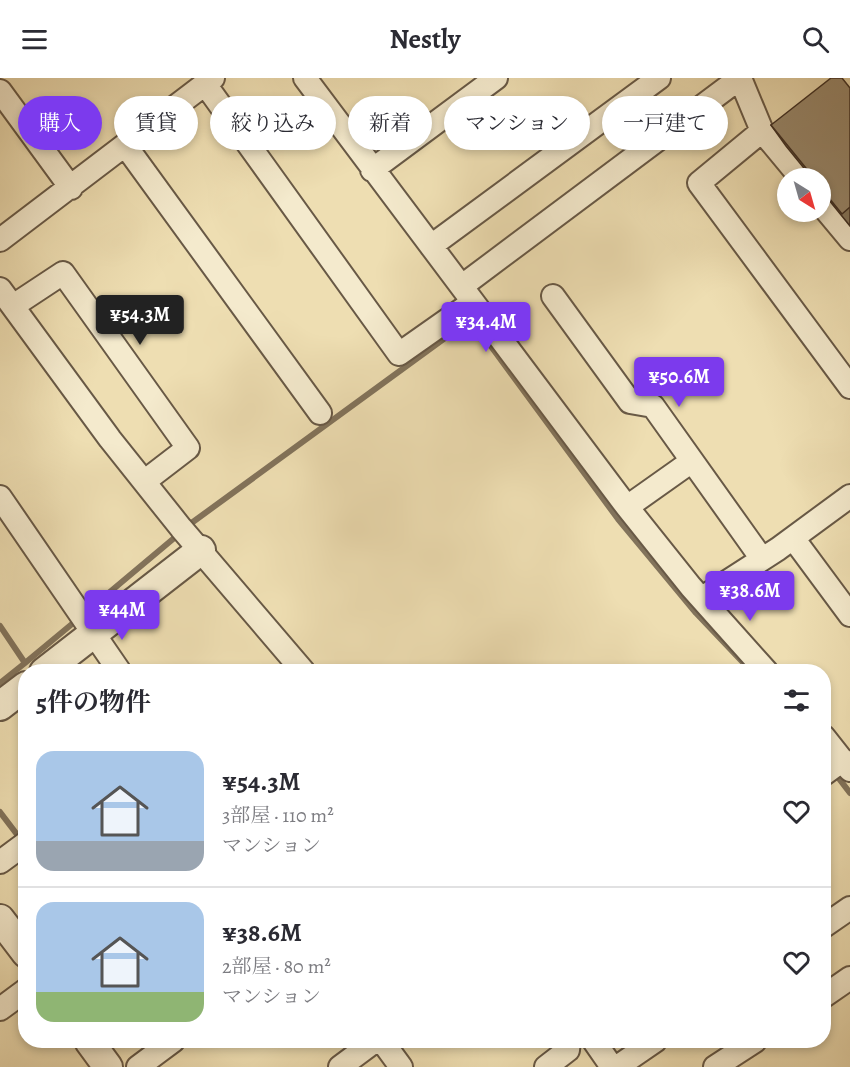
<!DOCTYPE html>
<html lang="ja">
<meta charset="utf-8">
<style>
body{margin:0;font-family:Alegreya,"Noto Serif JP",serif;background:#f7f7f7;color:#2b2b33;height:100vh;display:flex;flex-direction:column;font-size:22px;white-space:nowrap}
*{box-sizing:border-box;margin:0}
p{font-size:20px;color:#7c7c81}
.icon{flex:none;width:33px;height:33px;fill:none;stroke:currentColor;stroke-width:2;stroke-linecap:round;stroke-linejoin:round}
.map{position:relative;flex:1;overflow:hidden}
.drawer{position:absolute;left:18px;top:586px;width:813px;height:384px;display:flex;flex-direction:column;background:#fff;border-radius:24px;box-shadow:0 3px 9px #0003}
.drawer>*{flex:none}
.guide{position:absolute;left:18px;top:18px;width:814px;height:54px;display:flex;gap:12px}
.needle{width:39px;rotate:143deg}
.controls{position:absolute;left:777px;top:90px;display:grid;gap:12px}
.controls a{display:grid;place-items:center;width:54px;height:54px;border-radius:50%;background:#fff;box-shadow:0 3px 9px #0003;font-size:30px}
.price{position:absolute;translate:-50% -51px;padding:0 14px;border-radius:6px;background:#7c3aed;color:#fff;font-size:20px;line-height:39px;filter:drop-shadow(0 2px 3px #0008)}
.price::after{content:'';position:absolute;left:50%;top:36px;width:18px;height:14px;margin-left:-9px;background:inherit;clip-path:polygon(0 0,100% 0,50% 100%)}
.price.current{background:#222;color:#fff}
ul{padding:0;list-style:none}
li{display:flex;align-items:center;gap:18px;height:150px;padding:0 18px}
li+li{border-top:2px solid #e1e1e2}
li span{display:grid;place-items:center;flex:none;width:168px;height:120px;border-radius:18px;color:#555}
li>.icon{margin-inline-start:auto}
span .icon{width:72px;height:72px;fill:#fffc;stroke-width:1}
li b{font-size:26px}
h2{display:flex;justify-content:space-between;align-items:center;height:72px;padding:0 18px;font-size:26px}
.chip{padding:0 21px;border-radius:27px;background:#fff;box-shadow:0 3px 9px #0003;font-size:21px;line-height:54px}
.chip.current{background:#7c3aed;color:#fff}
header{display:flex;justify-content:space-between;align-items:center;height:78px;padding:0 18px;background:#fff;font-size:27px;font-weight:600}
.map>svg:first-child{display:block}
</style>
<header><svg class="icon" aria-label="menu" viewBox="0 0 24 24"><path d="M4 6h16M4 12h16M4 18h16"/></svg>Nestly<svg class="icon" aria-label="search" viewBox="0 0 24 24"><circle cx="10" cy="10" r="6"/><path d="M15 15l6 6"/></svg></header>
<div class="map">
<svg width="850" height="989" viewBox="0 0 850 989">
<rect width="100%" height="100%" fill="#eedeb2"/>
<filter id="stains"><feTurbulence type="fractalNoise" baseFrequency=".00333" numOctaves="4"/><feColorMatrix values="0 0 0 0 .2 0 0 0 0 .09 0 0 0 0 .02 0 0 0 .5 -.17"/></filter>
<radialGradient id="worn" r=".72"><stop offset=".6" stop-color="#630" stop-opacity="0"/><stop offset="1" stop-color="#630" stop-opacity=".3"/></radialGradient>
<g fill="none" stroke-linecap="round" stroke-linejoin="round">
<path stroke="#82735b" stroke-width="6" d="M186,449L471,241L618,441L696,535L752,594
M86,534L179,456
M0,548L25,585L78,541
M0,605L25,585
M824,681L850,715
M0,734L22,763"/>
<defs>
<path id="minor" d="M305,0L627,429L691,509L767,594
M740,0L762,53L801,100
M205,6L399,276L473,224
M0,13L71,110
M762,53L699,105L850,309
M125,67L320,335
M372,92L496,0
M820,125L850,161
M0,162L213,0
M431,168L659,0
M462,208L740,0
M0,211L110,361L181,450L304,594
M553,218L630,324L653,328L762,481
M13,228L63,195L188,370L145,403
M0,419L120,594
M627,429L692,383
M793,460L850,537
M702,520L778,471L850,418
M824,659L850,692
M824,696L843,682
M0,784L26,765
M824,848L850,830
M824,918L850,900
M0,931L26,912
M382,963L401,989
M594,963L612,989
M138,989L173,963
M340,989L375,963
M546,989L568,972L569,963
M617,989L655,963
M715,989L755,963"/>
<path id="tertiary" d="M44,594L201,472
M0,628L26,608
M0,841L26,875
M89,963L108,989"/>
</defs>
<use href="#minor" stroke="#685946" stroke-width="26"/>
<use href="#tertiary" stroke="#685946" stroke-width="32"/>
<use href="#minor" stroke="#f4eacd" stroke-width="22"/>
<use href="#tertiary" stroke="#f4eacd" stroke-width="28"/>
</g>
<path fill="#84765e" stroke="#3c2d22" stroke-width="1.5" d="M850,10V148L820,111V100H812L786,68L771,47Z"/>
<path fill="#99896d" stroke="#3c2d22" stroke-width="1.5" d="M831,0H842L850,10V129L842,136L820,109V100H814L771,47Z"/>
<rect width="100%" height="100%" filter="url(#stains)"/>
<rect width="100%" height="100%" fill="url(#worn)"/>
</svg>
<div class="controls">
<a><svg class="needle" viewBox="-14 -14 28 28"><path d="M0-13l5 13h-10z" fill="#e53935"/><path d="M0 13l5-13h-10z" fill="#7c7c81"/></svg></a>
</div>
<b class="price current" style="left:140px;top:268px">¥54.3M</b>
<b class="price" style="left:486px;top:275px">¥34.4M</b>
<b class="price" style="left:679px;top:330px">¥50.6M</b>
<b class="price" style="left:750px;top:544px">¥38.6M</b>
<b class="price" style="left:122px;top:563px">¥44M</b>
<div class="guide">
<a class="chip current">購入</a>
<a class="chip">賃貸</a>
<a class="chip">絞り込み</a>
<a class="chip">新着</a>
<a class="chip">マンション</a>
<a class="chip">一戸建て</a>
</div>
<section class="drawer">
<h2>5件の物件<svg class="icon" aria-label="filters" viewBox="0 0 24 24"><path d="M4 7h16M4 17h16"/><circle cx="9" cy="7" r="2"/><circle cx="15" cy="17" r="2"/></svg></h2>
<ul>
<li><span style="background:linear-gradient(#a9c7e8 75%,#9aa5b1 0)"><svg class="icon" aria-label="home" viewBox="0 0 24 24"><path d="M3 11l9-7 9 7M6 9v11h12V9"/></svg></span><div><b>¥54.3M</b><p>3部屋 · 110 m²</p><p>マンション</p></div><svg class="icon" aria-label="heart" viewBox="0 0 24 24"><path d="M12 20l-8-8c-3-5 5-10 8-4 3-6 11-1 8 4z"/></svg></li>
<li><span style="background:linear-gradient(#a9c7e8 75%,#8fb573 0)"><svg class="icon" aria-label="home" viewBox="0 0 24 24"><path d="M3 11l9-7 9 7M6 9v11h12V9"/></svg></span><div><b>¥38.6M</b><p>2部屋 · 80 m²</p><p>マンション</p></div><svg class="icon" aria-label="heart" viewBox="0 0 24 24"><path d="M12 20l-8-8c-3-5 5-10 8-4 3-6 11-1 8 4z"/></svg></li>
</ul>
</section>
</div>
